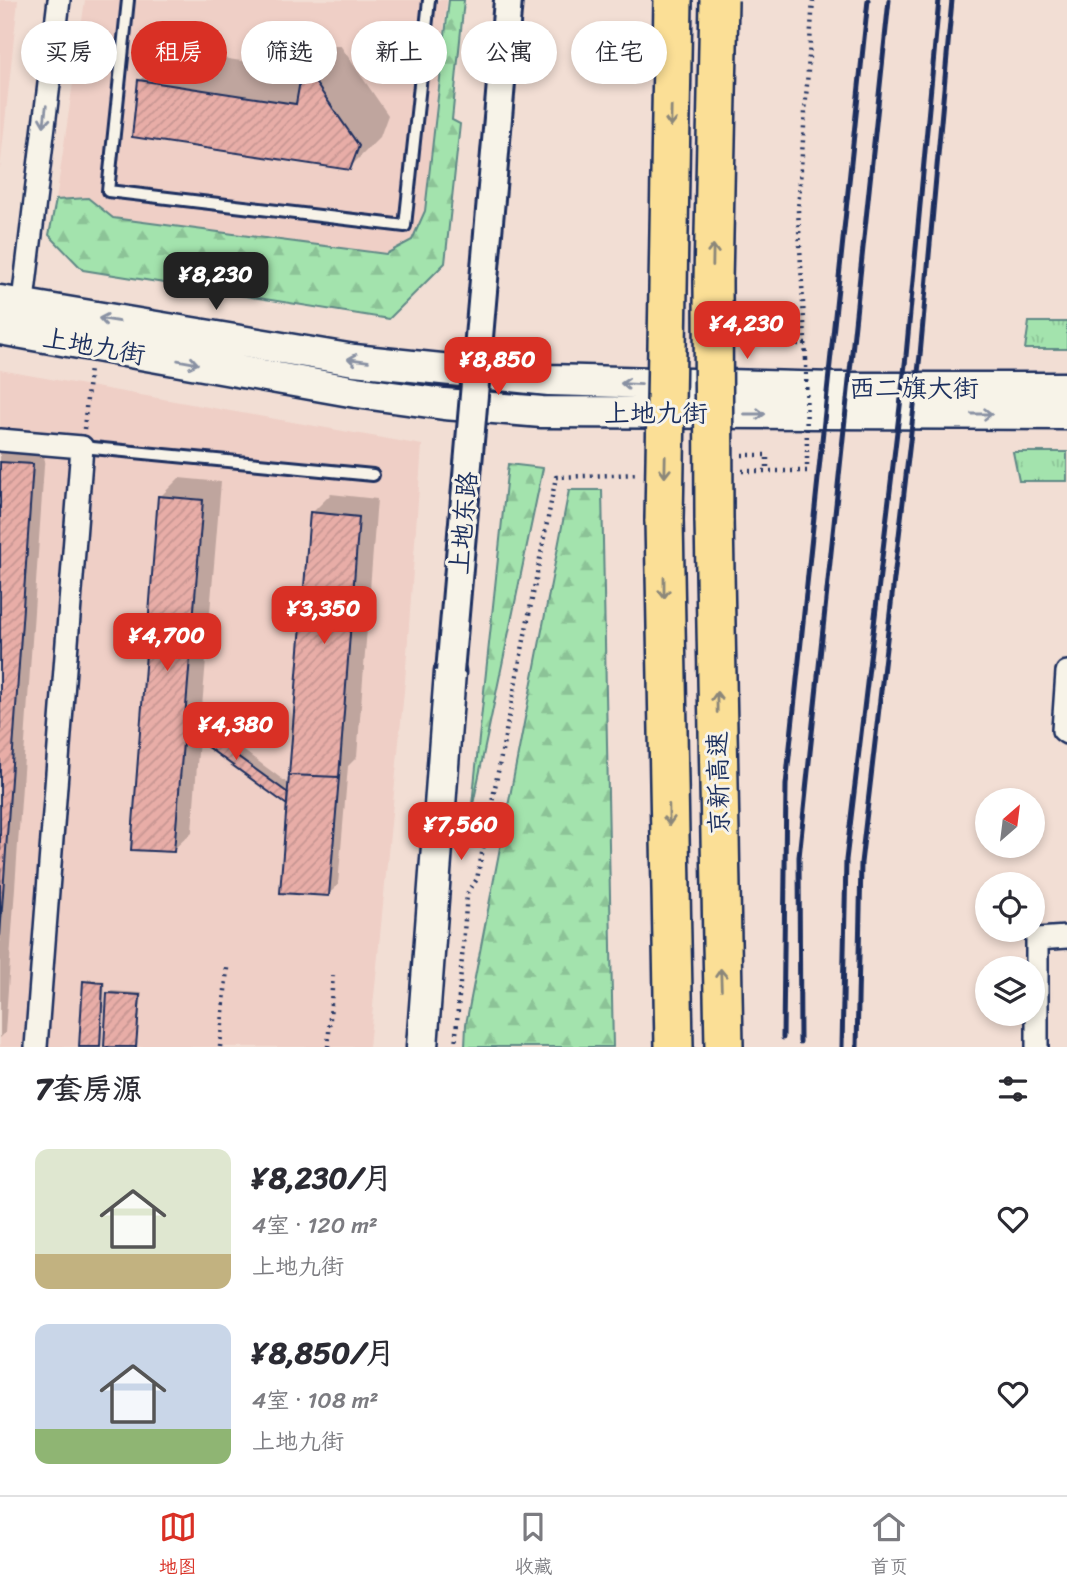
<!DOCTYPE html>
<html lang="zh">
<meta charset="utf-8">
<style>
body{margin:0;font-family:Sriracha,"LXGW WenKai TC",sans-serif;background:#f7f7f7;color:#2b2b33;height:100vh;display:flex;flex-direction:column;font-size:26px;white-space:nowrap}
*{box-sizing:border-box;margin:0}
p{font-size:23px;color:#7c7c81}
.icon{flex:none;width:38px;height:38px;fill:none;stroke:currentColor;stroke-width:2;stroke-linecap:round;stroke-linejoin:round}
.map{position:relative;height:1047px;overflow:hidden}
.side{display:flex;flex-direction:column;background:#fff;flex:1}
.side>*{flex:none}
.top-card{position:absolute;left:21px;top:21px;width:700px;height:63px;display:flex;gap:14px}
.needle{width:46px;rotate:28deg}
.tools{position:absolute;left:975px;top:788px;display:grid;gap:14px}
.tools a{display:grid;place-items:center;width:70px;height:70px;border-radius:50%;background:#fff;box-shadow:0 4px 10px #0003;font-size:35px}
.price{position:absolute;translate:-50% -60px;padding:0 16px;border-radius:14px;background:#d93025;color:#fff;font-size:23px;line-height:46px;filter:drop-shadow(0 2px 4px #0008)}
.price::after{content:'';position:absolute;left:50%;top:42px;width:21px;height:16px;margin-left:-10px;background:inherit;clip-path:polygon(0 0,100% 0,50% 100%)}
.price.on{background:#222;color:#fff}
ul{padding:0;list-style:none}
li{display:flex;align-items:center;gap:21px;height:175px;padding:0 35px}
li span{display:grid;place-items:center;flex:none;width:196px;height:140px;border-radius:14px;color:#555}
li>.icon{margin-inline-start:auto}
span .icon{width:84px;height:84px;fill:#fffc;stroke-width:1}
li b{font-size:30px}
h2{display:flex;justify-content:space-between;align-items:center;height:84px;padding:0 35px;font-size:30px}
.chip{padding:0 24px;border-radius:32px;background:#fff;box-shadow:0 4px 10px #0003;font-size:24px;line-height:63px}
.chip.on{background:#d93025;color:#fff}
.tabs{display:flex;justify-content:space-around;align-items:center;height:98px;border-top:2px solid #e1e1e2;background:#fff;font-size:19px;color:#7c7c81}
.tabs a{display:grid;justify-items:center;gap:4px}
.tabs .on{color:#d93025}
.map>svg:first-child{display:block}
</style>
<div class="map">
<svg width="1067" height="1047" viewBox="0 0 1067 1047">
<defs>
<pattern id="grass-tufts" width="24" height="20" patternUnits="userSpaceOnUse" patternTransform="scale(1.75)"><rect width="24" height="20" fill="#a3e3ad"/><path d="M3 7l-1-3M5 7V3M7 7l1-3M15 17l-1-3M17 17v-4M19 17l1-3" fill="none" stroke="#8cc397"/></pattern>
<pattern id="forest-firs" width="22" height="20" patternUnits="userSpaceOnUse" patternTransform="scale(1.75)"><rect width="22" height="20" fill="#a3e3ad"/><path d="M5 1l3.5 6h-7zM16 11l3.5 6h-7z" fill="#8cc397"/></pattern>
<pattern id="building-hatch" width="6" height="6" patternUnits="userSpaceOnUse" patternTransform="scale(1.75)"><rect width="6" height="6" fill="#e8ada7"/><path d="M-1 1l2-2M0 6l6-6M5 7l2-2" fill="none" stroke="#c69592"/></pattern>
</defs>
<rect width="100%" height="100%" fill="#f2ded4"/>
<filter id="ink" filterUnits="userSpaceOnUse"><feTurbulence type="fractalNoise" baseFrequency=".0143" numOctaves="2"/><feDisplacementMap in="SourceGraphic" scale="14" xChannelSelector="R" yChannelSelector="G"/><feConvolveMatrix kernelMatrix="1 2 1 2 8 2 1 2 1" color-interpolation-filters="sRGB"/></filter>
<g filter="url(#ink)">
<path fill="#efcfc6" d="M0,0H18L0,169Z
M85,0H447L425,211L412,240L386,254L113,218L88,198L56,200Z
M0,370L422,445L405,681L369,1047H0Z"/>
<path fill="url(#grass-tufts)" stroke="#5f8986" stroke-width="2" d="M1029,322H1067V349H1025Z
M1013,452H1067V481H1019Z"/>
<path fill="url(#forest-firs)" stroke="#5f8986" stroke-width="2" d="M449,0H464L452,120L460,124L445,263L389,319L83,270L49,235L56,200L88,198L113,218L386,254L412,240L425,211Z
M508,464L543,468L471,814Z
M569,490H602L613,1047H465L466,1024Z"/>
<path fill="#0003" d="M333,45H340L388,115L380,137L349,168L139,81L170,50L307,71Z
M0,449L45,452L5,1033L0,1038Z
M179,478L221,482L201,719L290,785L312,513L331,494L377,499L357,757L348,766L338,885L328,895L289,801L199,739L192,832L173,850L160,497Z
M88,979L105,981L101,1047H81Z
M111,991L142,993L136,1047H124L109,994Z"/>
<path fill="url(#building-hatch)" stroke="#1b2f5e" stroke-width="2" d="M301,75H310L359,146L350,170L132,137L138,80L296,104Z
M0,462L33,464L0,936Z
M158,496L203,500L174,852L131,850Z
M310,512L359,517L339,777L289,775Z
M185,718L288,793L287,805L184,730Z
M289,775L339,777L329,896L280,893Z
M83,981L103,983L100,1047H79Z
M107,993L140,995L136,1047H104Z"/>
<g fill="none" stroke-linecap="round" stroke-linejoin="round">
<defs>
<path id="service" d="M128,0L108,191L405,226L429,0
M82,447L373,475"/>
<path id="minor" d="M21,318L59,0
M0,440L82,447L36,1047
M1067,672L1063,730L1067,733
M1037,1047V939L1067,937"/>
<path id="tertiary" d="M498,118L508,0"/>
<path id="secondary" d="M0,301L354,360L549,380L834,388H1067
M0,329L356,392L444,404L542,412L1067,414
M422,1047L450,672"/>
<path id="motorway" d="M664,520L674,1047
M714,520L724,1047"/>
</defs>
<use href="#service" stroke="#1b2f5e" stroke-width="16"/>
<use href="#minor" stroke="#1b2f5e" stroke-width="26"/>
<use href="#tertiary" stroke="#1b2f5e" stroke-width="32"/>
<use href="#secondary" stroke="#1b2f5e" stroke-width="35"/>
<use href="#motorway" stroke="#1b2f5e" stroke-width="42"/>
<path stroke="#1b2f5e" stroke-width="4.5" stroke-dasharray="2 5" stroke-linecap="butt" d="M741,343L806,344
M806,359L798,210L813,0
M84,429L90,368
M742,455H767V471
M742,471H807V455
M220,1047L227,968
M328,1047L333,974
M455,1047L467,894L477,879L556,477L639,474"/>
<use href="#service" stroke="#f7f3e8" stroke-width="10"/>
<use href="#minor" stroke="#f7f3e8" stroke-width="21"/>
<use href="#tertiary" stroke="#f7f3e8" stroke-width="26"/>
<use href="#secondary" stroke="#f7f3e8" stroke-width="30"/>
<use href="#motorway" stroke="#fbdf96" stroke-width="37"/>
<path stroke="#1b2f5e" stroke-width="5" d="M783,1038L786,785L868,0
M800,1042L799,857L889,0
M842,1047L846,860L906,356L939,0
M857,1047L861,863L920,355L952,0"/>
<defs>
<path id="tertiary-bridge" d="M450,672L498,118"/>
<path id="motorway-bridge" d="M664,520L673,0
M714,520L713,281L719,0"/>
</defs>
<use href="#tertiary-bridge" stroke="#1b2f5e" stroke-width="32" stroke-linecap="butt"/>
<use href="#motorway-bridge" stroke="#1b2f5e" stroke-width="42" stroke-linecap="butt"/>
<path stroke="#1b2f5e" stroke-width="4.5" stroke-dasharray="2 5" stroke-linecap="butt" d="M806,359L807,455"/>
<use href="#tertiary-bridge" stroke="#f7f3e8" stroke-width="26"/>
<use href="#motorway-bridge" stroke="#fbdf96" stroke-width="37"/>
</g>
<defs><path id="oneway-shaft" d="M-6 0H5M1.5-3L5.5 0L1.5 3" fill="none" stroke-width="1.6" stroke-linecap="round" stroke-linejoin="round" transform="scale(1.75)"/></defs>
<g stroke="#8991a3">
<use href="#oneway-shaft" transform="translate(45 116) rotate(97)"/>
<use href="#oneway-shaft" transform="translate(109 320) rotate(-171)"/>
<use href="#oneway-shaft" transform="translate(358 360) rotate(-172)"/>
<use href="#oneway-shaft" transform="translate(188 362) rotate(10)"/>
<use href="#oneway-shaft" transform="translate(631 384) rotate(-177)"/>
<use href="#oneway-shaft" transform="translate(755 414)"/>
<use href="#oneway-shaft" transform="translate(982 414)"/>
</g>
<g stroke="#8b877a">
<use href="#oneway-shaft" transform="translate(671 117) rotate(91)"/>
<use href="#oneway-shaft" transform="translate(713 255) rotate(-89)"/>
<use href="#oneway-shaft" transform="translate(665 467) rotate(91)"/>
<use href="#oneway-shaft" transform="translate(664 588) rotate(90)"/>
<use href="#oneway-shaft" transform="translate(717 702) rotate(-91)"/>
<use href="#oneway-shaft" transform="translate(669 815) rotate(89)"/>
<use href="#oneway-shaft" transform="translate(721 979) rotate(-92)"/>
</g>
</g>
<g text-anchor="middle" dominant-baseline="central" stroke-width="6" stroke-linejoin="round" paint-order="stroke">
<g font-size="26" fill="#1b2f5e" stroke="#f7f3e8">
<text transform="translate(94 346) rotate(10)">上地九街</text>
<text x="914" y="388">西二旗大街</text>
<text x="656" y="413">上地九街</text>
<text transform="translate(463 523) rotate(-85)">上地东路</text>
<text transform="translate(718 783) rotate(-91)">京新高速</text>
</g>
</g>
</svg>
<div class="tools">
<a><svg class="needle" viewBox="-14 -14 28 28"><path d="M0-13l5 13h-10z" fill="#e53935"/><path d="M0 13l5-13h-10z" fill="#7c7c81"/></svg></a>
<a><svg class="icon" aria-label="locate" viewBox="0 0 24 24"><circle cx="12" cy="12" r="6"/><path d="M12 2v4M12 18v4M2 12h4M18 12h4"/></svg></a>
<a><svg class="icon" aria-label="layers" viewBox="0 0 24 24"><path d="M12 4l9 5-9 5-9-5zM3 14l9 5 9-5"/></svg></a>
</div>
<b class="price on" style="left:216px;top:312px">¥8,230</b>
<b class="price" style="left:747px;top:361px">¥4,230</b>
<b class="price" style="left:498px;top:397px">¥8,850</b>
<b class="price" style="left:324px;top:646px">¥3,350</b>
<b class="price" style="left:167px;top:673px">¥4,700</b>
<b class="price" style="left:236px;top:762px">¥4,380</b>
<b class="price" style="left:461px;top:862px">¥7,560</b>
<div class="top-card">
<a class="chip">买房</a>
<a class="chip on">租房</a>
<a class="chip">筛选</a>
<a class="chip">新上</a>
<a class="chip">公寓</a>
<a class="chip">住宅</a>
</div>
</div>
<section class="side">
<h2>7套房源<svg class="icon" aria-label="filters" viewBox="0 0 24 24"><path d="M4 7h16M4 17h16"/><circle cx="9" cy="7" r="2"/><circle cx="15" cy="17" r="2"/></svg></h2>
<ul>
<li><span style="background:linear-gradient(#dfe7d0 75%,#c2b280 0)"><svg class="icon" aria-label="home" viewBox="0 0 24 24"><path d="M3 11l9-7 9 7M6 9v11h12V9"/></svg></span><div><b>¥8,230/月</b><p>4室 · 120 m²</p><p>上地九街</p></div><svg class="icon" aria-label="heart" viewBox="0 0 24 24"><path d="M12 20l-8-8c-3-5 5-10 8-4 3-6 11-1 8 4z"/></svg></li>
<li><span style="background:linear-gradient(#c9d6e8 75%,#8fb573 0)"><svg class="icon" aria-label="home" viewBox="0 0 24 24"><path d="M3 11l9-7 9 7M6 9v11h12V9"/></svg></span><div><b>¥8,850/月</b><p>4室 · 108 m²</p><p>上地九街</p></div><svg class="icon" aria-label="heart" viewBox="0 0 24 24"><path d="M12 20l-8-8c-3-5 5-10 8-4 3-6 11-1 8 4z"/></svg></li>
</ul>
</section>
<nav class="tabs">
<a class="on"><svg class="icon" aria-label="map" viewBox="0 0 24 24"><path d="M3 6l6-2 6 2 6-2v14l-6 2-6-2-6 2zM9 4v14M15 6v14"/></svg>地图</a>
<a><svg class="icon" aria-label="saved" viewBox="0 0 24 24"><path d="M7 4h10v16l-5-4-5 4z"/></svg>收藏</a>
<a><svg class="icon" aria-label="home" viewBox="0 0 24 24"><path d="M3 11l9-7 9 7M6 9v11h12V9"/></svg>首页</a>
</nav>
